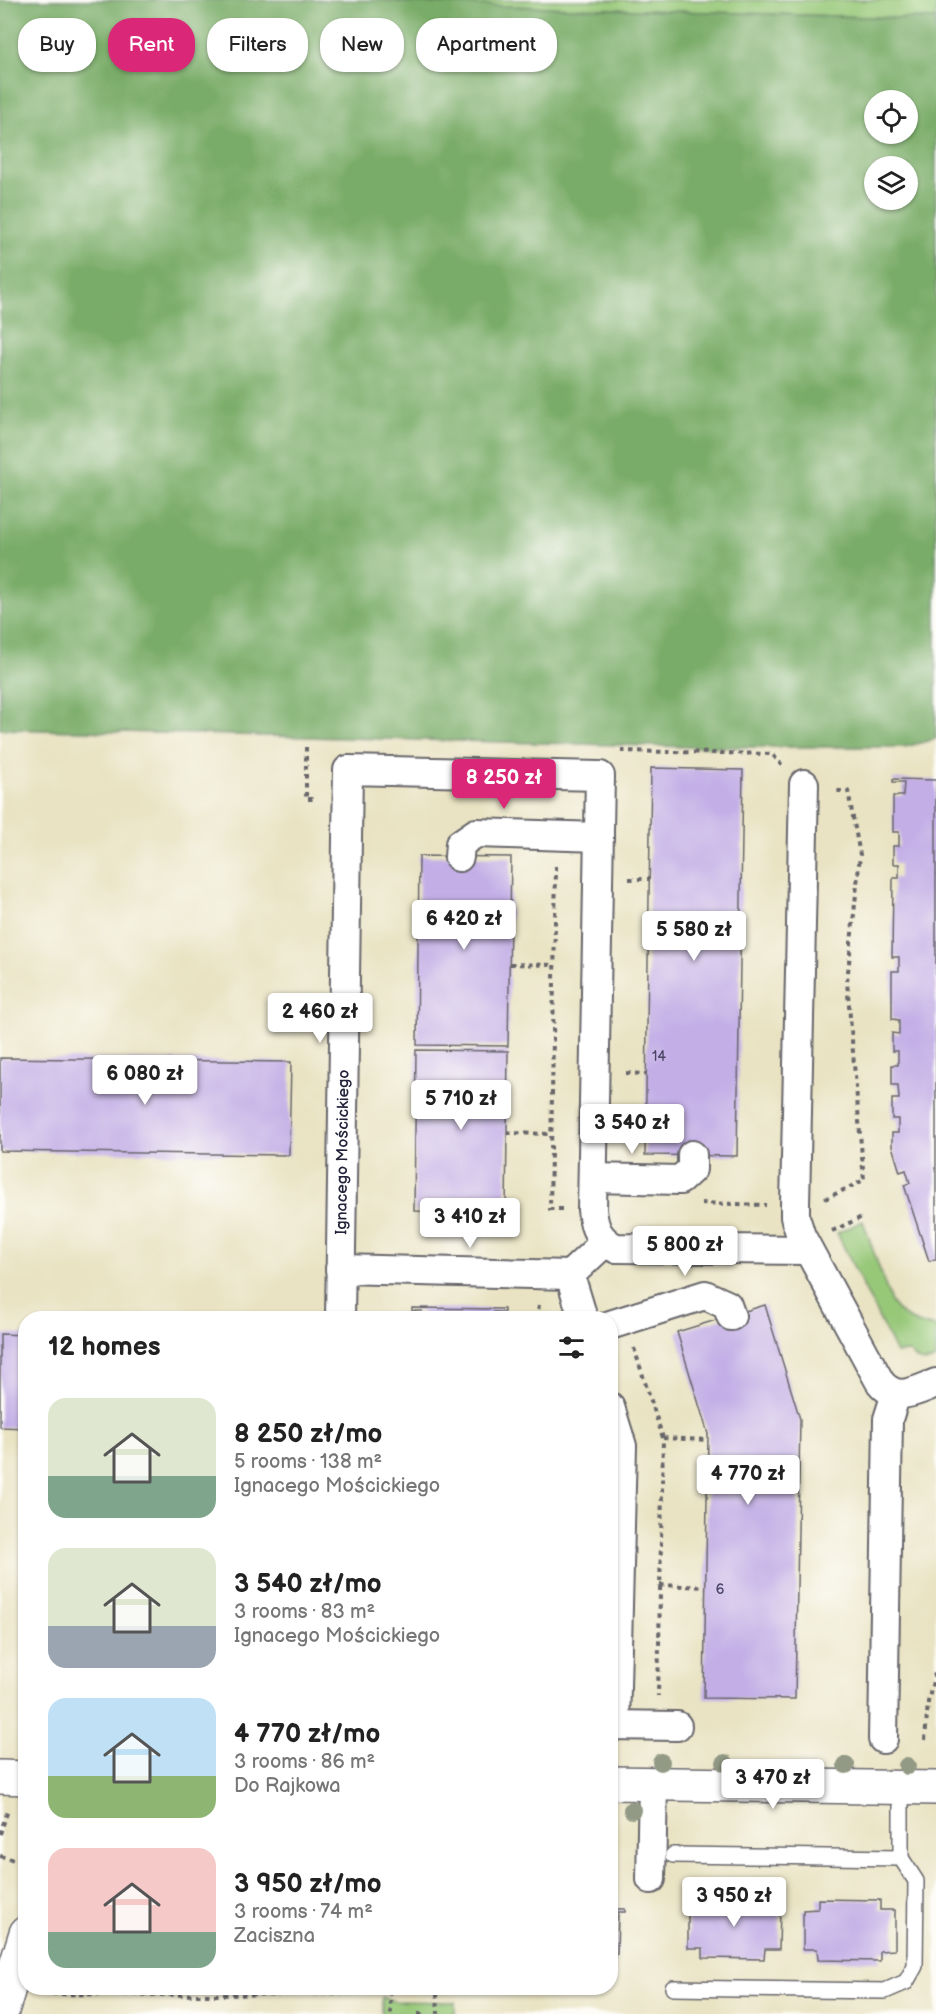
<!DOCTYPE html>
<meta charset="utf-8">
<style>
body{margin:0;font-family:"Balsamiq Sans",sans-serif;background:#f6f6f6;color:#222;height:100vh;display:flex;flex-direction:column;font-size:22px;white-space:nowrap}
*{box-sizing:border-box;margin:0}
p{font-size:20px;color:#767676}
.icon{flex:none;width:33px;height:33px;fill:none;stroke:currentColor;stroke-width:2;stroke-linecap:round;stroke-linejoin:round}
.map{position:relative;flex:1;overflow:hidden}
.details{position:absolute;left:18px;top:1311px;width:600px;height:684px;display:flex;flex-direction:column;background:#fff;border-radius:24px;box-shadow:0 2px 4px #0004}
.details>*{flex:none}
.guide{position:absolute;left:18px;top:18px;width:600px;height:54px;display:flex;gap:12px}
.tools{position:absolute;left:864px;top:90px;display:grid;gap:12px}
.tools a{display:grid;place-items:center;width:54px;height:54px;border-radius:50%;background:#fff;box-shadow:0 2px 4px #0004;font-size:30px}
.price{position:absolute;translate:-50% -51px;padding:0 14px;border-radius:6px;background:#fff;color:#222;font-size:20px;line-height:39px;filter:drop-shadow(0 2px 3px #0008)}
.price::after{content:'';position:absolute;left:50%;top:36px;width:18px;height:14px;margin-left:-9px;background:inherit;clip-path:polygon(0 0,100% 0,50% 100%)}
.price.current{background:#db2777;color:#fff}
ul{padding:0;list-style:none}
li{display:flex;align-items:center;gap:18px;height:150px;padding:0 30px}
li span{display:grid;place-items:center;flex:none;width:168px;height:120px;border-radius:18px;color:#555}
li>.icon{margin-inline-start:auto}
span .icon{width:72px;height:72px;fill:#fffc;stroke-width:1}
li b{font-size:26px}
h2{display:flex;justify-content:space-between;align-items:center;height:72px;padding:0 30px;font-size:26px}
.tag{padding:0 21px;border-radius:24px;background:#fff;box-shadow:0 2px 4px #0004;font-size:21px;line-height:54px}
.tag.current{background:#db2777;color:#fff}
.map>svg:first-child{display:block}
</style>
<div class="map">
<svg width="936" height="2014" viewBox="0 0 936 2014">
<rect width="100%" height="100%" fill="#fdfcf7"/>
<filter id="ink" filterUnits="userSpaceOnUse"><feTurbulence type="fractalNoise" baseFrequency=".0167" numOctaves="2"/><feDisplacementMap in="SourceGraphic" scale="12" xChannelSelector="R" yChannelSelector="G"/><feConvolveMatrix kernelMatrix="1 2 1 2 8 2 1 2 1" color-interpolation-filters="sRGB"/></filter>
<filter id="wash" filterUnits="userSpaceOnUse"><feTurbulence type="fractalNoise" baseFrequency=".008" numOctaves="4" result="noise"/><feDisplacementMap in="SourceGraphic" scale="24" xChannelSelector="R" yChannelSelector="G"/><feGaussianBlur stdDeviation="1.35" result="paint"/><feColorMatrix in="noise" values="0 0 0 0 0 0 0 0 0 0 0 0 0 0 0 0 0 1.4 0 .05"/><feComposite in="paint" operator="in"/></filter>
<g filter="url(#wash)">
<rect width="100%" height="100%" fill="#e9e3c3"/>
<path fill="#97c878" stroke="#5c755a" stroke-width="1.5" d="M382,0H936V19L410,3Z
M863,1221L891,1302C902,1318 917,1326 936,1326V1359C923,1364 918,1363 910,1352L896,1353L837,1233Z
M382,1997L394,2001L455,2002V2014H382Z"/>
<path fill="#79ac68" stroke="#4e6752" stroke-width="1.5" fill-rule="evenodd" d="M0,0H382L410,3L936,19V739L905,747H690L0,729ZM874,100H908V134H874ZM874,166H908V200H874Z"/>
<g id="blocks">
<path fill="#c3aee6" d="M651,768L743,770L737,1156L645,1155Z
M893,779L936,780V1259L929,1261L904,1185L910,1183L906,1170L900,1172L892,1146V1133H898V1119H892V1099H899L898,1085H892V1065H898V1051H892V1033L899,1034V1020L892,1019V971H899V957H892L893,878H899V864H893V846H899V832H893V796H903L904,782H893Z
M419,856L511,857L508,1046L417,1045Z
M416,1050L508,1051L506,1212L414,1211Z
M0,1058L291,1062L289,1155L0,1151Z
M765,1305L800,1419L795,1699L704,1698L708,1434L677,1332Z
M412,1308L504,1309V1312H494V1318H422V1311H412Z
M0,1334L26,1335V1428L0,1427Z
M703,1898L765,1899L766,1909H780L779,1949H765L764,1959L703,1958V1948H688V1908H703Z
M610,1899H616V1909H625V1912H618L617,1954H615V1965H610Z
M818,1899L880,1900V1910H895V1950L880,1951V1961L818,1960L817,1949H803V1910L818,1909Z"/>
</g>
</g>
<g filter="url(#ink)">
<use href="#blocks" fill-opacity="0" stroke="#68666b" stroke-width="1.5"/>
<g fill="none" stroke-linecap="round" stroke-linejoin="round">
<defs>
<path id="service" d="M673,1855L901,1858
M673,1988L885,1991L906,1982L915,1966L916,1881L901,1858V1787"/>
<g id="minor">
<path d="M804,784L795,1205V1217L801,1236L880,1382C897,1403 915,1391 936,1383"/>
<path d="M459,857L460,844L476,833L599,837"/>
<path d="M593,1178L680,1180L692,1169V1155"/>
<path d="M340,1269L570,1275L605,1242"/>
<path d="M570,1275L583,1318"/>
<path id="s1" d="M340,1318L348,770L600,776L592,1210C594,1228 598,1238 615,1248L808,1250"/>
<path d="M610,1325L705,1295L727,1305L731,1316"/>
<path d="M610,1407L622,1446L615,1726"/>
<path d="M610,1725L677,1726"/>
<path d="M883,1739L888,1419L896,1394"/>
<path d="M651,1879L653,1784"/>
</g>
<path id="tertiary" d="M0,1777L26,1778
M610,1783L936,1788
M1,2014L26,1933"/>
</defs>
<use href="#service" stroke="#68666b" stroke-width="18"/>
<use href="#minor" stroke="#68666b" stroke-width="32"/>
<use href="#tertiary" stroke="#68666b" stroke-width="36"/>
<path stroke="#68666b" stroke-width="4" stroke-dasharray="4.5 4.5" stroke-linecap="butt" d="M306,747V799H316
M621,751L772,754L782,765
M556,866L550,1209H562
M629,879H649
M510,964L554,965
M626,1073L647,1074
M507,1133L551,1134
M825,1199L864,1180L847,982L860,855L848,791H835
M701,1203L766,1205
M832,1231L862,1217
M537,1318L539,1305
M634,1348L663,1438L658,1696
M663,1438L708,1440
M660,1585L706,1587
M925,1740L928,1702L936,1669
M0,1834L8,1810
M0,1856L26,1863
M390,1991L391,2014
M437,1993L438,2014
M43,1994L215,1995L363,1993V1988
M418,2014H426"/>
<use href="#service" stroke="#fff" stroke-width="15"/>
<use href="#minor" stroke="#fff" stroke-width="28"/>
<use href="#tertiary" stroke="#fff" stroke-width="33"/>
</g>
<g fill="#929984">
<circle cx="661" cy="1762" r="9"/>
<circle cx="725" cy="1763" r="9"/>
<circle cx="846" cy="1765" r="9"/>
<circle cx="907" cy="1766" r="9"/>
<circle cx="632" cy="1810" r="9"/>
</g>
</g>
<g text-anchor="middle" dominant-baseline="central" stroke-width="4.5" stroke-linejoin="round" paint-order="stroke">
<g font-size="14" fill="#4a4566">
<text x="659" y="1056">14</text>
<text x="720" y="1589">6</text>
</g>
<g font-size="16" fill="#22223b" stroke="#fdfcf7">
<text stroke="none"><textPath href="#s1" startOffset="166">Ignacego Mościckiego</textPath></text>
</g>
</g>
</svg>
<div class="tools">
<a><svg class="icon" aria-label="locate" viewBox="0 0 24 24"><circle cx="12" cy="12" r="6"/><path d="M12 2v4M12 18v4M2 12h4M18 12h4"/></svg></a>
<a><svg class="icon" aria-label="layers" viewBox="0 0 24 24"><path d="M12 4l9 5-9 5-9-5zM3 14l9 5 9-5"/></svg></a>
</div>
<b class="price current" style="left:504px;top:810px">8 250 zł</b>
<b class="price" style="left:464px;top:951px">6 420 zł</b>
<b class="price" style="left:694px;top:962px">5 580 zł</b>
<b class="price" style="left:320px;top:1044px">2 460 zł</b>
<b class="price" style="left:145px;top:1106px">6 080 zł</b>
<b class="price" style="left:461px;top:1131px">5 710 zł</b>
<b class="price" style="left:632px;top:1155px">3 540 zł</b>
<b class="price" style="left:470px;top:1249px">3 410 zł</b>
<b class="price" style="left:685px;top:1277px">5 800 zł</b>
<b class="price" style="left:748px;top:1506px">4 770 zł</b>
<b class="price" style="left:773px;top:1810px">3 470 zł</b>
<b class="price" style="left:734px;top:1928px">3 950 zł</b>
<div class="guide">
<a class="tag">Buy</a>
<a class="tag current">Rent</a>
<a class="tag">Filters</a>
<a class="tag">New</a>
<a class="tag">Apartment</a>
</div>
<section class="details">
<h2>12 homes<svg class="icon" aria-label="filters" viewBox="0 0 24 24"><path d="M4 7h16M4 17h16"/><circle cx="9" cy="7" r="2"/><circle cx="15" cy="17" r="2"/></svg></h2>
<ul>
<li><span style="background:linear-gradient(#dfe7d0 65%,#7fa58c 0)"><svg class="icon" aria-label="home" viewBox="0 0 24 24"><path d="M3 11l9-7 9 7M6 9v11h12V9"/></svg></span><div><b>8 250 zł/mo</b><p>5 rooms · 138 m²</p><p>Ignacego Mościckiego</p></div></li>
<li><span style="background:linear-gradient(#dfe7d0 65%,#9aa5b1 0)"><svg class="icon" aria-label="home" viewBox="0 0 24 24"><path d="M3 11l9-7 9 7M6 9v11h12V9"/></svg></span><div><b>3 540 zł/mo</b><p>3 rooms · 83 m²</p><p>Ignacego Mościckiego</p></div></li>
<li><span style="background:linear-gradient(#bfe0f5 65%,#8fb573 0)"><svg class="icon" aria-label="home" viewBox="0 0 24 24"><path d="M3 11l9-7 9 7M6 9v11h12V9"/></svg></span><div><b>4 770 zł/mo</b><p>3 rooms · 86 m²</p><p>Do Rajkowa</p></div></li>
<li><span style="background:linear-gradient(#f6c9c9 70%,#7fa58c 0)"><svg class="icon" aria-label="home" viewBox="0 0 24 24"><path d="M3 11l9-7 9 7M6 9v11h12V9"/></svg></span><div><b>3 950 zł/mo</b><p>3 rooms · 74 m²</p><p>Zaciszna</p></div></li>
</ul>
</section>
</div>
